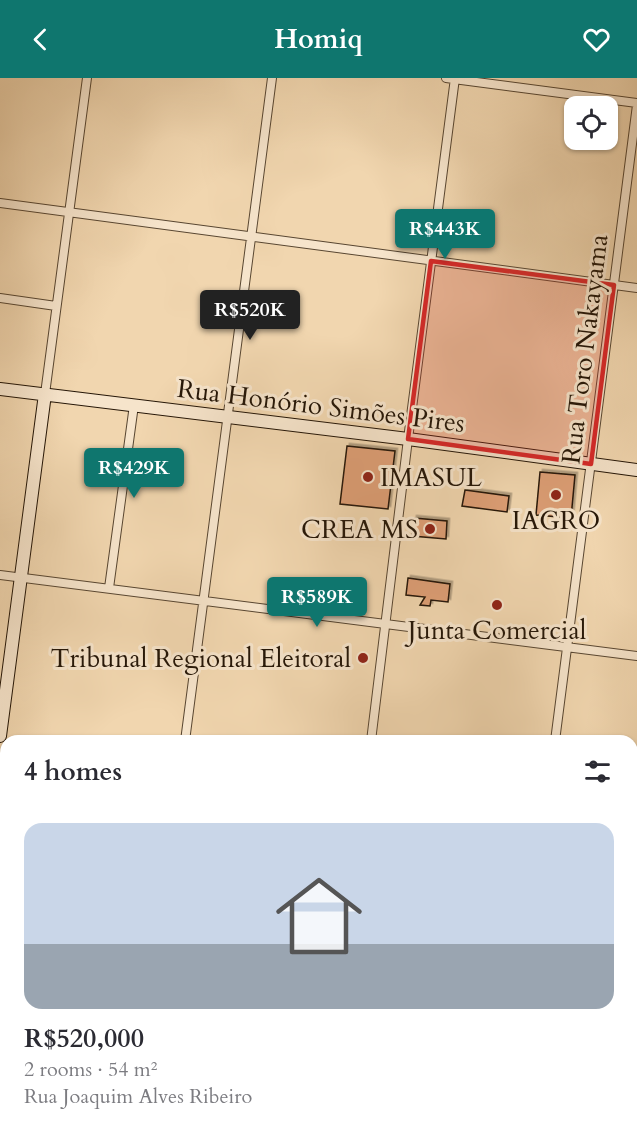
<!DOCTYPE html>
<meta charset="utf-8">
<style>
body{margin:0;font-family:Cardo,serif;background:#f7f7f7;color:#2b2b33;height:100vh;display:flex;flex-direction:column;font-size:22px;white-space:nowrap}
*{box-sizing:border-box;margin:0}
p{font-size:20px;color:#7c7c81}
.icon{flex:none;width:33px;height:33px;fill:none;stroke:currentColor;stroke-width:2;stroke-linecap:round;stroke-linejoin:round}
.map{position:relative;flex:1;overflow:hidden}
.details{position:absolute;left:0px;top:657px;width:638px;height:404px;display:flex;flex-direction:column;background:#fff;border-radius:18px 18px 0 0;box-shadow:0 2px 4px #0004}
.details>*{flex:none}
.tools{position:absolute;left:564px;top:18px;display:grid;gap:12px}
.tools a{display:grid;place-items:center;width:54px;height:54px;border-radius:12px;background:#fff;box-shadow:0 2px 4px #0004;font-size:30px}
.price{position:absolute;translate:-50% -51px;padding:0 14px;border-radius:6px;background:#0f766e;color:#fff;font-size:20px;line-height:39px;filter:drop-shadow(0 2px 3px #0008)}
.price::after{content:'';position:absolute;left:50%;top:36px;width:18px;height:14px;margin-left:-9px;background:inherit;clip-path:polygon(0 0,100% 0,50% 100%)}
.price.on{background:#222;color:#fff}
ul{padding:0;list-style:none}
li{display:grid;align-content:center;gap:12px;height:318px;padding:0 24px}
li+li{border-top:2px solid #e1e1e2}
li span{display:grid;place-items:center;height:186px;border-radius:18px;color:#555}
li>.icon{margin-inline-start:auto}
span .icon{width:108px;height:108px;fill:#fffc;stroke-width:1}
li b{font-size:26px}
h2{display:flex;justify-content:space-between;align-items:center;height:72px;padding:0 24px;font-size:26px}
header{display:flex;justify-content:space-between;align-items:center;height:78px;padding:0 24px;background:#0f766e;color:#fff;font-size:27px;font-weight:600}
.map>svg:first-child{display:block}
</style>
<header><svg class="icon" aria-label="back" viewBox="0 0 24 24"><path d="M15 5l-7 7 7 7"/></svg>Homiq<svg class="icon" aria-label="heart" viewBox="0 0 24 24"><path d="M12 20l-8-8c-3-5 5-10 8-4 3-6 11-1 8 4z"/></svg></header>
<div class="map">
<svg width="637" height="1060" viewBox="0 0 637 1060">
<defs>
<filter id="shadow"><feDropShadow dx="2.5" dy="-2.5" stdDeviation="0" flood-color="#0004"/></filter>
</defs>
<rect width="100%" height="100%" fill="#f1d6af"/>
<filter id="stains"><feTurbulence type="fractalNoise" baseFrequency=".00333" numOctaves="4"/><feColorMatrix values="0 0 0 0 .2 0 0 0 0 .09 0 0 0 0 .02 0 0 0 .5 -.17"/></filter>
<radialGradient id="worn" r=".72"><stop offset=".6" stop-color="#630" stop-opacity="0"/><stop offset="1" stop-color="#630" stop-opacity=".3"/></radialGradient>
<path fill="#de9f76" stroke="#251607" stroke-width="1.5" filter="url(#shadow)" d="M347,368L395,373L388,431L340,426Z
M540,394L575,397L571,440L536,437Z
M465,412L509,418L507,434L462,428Z
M414,440L447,443L446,461L412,458Z
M408,500L450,506L448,524L431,522L430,528L420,527L425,519L406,517Z"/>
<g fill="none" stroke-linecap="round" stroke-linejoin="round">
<defs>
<path id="street" d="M446,0L637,25
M0,125L637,210
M0,220L56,228
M45,316L87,0
M0,497L637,578
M109,510L134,327
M185,663L272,0
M371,663L408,361L455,0
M555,663L637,27
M0,680H6
M632,760L637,720
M0,864H6
M632,946L637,947
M136,1060V1054
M320,1060L321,1054
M502,1060L503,1054"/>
<path id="secondary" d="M0,311L408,361L637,392
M0,658L45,316
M0,1050L6,1051
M34,1054L78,1060"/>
</defs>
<use href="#street" stroke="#584631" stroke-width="10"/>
<use href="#secondary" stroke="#251607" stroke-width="14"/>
<use href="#street" stroke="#f6e4cb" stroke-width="8"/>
<use href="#secondary" stroke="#f6e4cb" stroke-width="12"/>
</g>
<path fill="#d62828" fill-opacity="0.2" stroke="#d62828" stroke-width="4.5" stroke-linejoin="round" d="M431,183L614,207L591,386L408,361Z"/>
<g fill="#8f2418" stroke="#f6e4cb" stroke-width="2">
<circle cx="368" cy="399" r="6"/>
<circle cx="556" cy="417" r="6"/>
<circle cx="430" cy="451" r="6"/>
<circle cx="497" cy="527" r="6"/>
<circle cx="363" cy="580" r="6"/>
</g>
<g text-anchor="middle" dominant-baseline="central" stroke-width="6" stroke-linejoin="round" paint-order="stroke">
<g font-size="26" fill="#251607" stroke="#f6e4cb">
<text transform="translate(585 271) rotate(-83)">Rua Toro Nakayama</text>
<text transform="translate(321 328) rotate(7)">Rua Honório Simões Pires</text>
</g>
<g font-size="26" fill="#251607" stroke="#f6e4cb">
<text x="380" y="399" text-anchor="start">IMASUL</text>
<text x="556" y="442">IAGRO</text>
<text x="418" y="451" text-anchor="end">CREA MS</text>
<text x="497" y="552">Junta Comercial</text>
<text x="351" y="580" text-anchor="end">Tribunal Regional Eleitoral</text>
</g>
</g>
<rect width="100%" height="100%" filter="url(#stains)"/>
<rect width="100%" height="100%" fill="url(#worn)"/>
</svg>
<div class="tools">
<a><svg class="icon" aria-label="locate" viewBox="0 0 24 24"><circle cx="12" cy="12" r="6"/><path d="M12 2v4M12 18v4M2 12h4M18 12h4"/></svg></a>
</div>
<b class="price" style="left:445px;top:182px">R$443K</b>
<b class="price on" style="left:250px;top:263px">R$520K</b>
<b class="price" style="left:134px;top:421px">R$429K</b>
<b class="price" style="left:317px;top:550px">R$589K</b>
<section class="details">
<h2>4 homes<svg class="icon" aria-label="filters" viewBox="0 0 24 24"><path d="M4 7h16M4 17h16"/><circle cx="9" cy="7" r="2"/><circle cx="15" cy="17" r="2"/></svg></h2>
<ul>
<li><span style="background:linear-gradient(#c9d6e8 65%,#9aa5b1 0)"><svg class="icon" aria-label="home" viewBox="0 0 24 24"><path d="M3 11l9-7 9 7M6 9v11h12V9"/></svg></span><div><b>R$520,000</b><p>2 rooms · 54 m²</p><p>Rua Joaquim Alves Ribeiro</p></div></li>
</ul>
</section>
</div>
